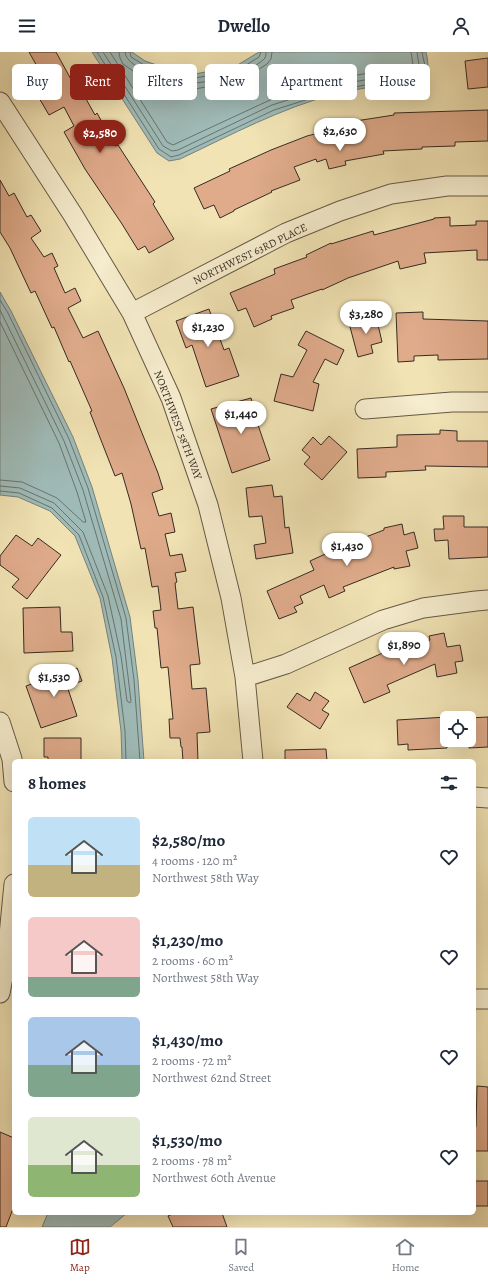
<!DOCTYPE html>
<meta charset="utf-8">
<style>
body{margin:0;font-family:Alegreya,serif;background:#f2f2f3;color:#1f2937;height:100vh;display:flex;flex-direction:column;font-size:15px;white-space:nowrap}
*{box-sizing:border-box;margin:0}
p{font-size:13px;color:#747a83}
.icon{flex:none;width:22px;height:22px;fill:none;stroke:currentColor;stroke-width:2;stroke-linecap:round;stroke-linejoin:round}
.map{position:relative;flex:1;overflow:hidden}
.details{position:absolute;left:12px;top:707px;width:464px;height:456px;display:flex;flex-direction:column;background:#fff;border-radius:6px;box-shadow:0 4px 16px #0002}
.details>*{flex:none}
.banner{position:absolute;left:12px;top:12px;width:464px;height:36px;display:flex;gap:8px}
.fabs{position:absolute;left:440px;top:659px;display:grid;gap:8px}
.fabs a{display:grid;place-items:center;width:36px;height:36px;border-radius:6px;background:#fff;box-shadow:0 4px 16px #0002;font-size:20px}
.price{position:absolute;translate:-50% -34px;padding:0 9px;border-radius:14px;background:#fff;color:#222;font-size:13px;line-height:26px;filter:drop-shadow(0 1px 2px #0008)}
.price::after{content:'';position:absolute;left:50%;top:24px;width:12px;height:9px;margin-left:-6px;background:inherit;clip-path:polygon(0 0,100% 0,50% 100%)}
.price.selected{background:#8f2418;color:#fff}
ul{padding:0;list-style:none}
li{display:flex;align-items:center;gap:12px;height:100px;padding:0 16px}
li span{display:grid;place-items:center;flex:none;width:112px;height:80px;border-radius:6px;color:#555}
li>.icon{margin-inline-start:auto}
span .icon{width:48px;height:48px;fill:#fffc;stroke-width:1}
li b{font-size:17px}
h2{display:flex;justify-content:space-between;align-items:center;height:48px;padding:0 16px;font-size:17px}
.chip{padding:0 14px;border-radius:6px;background:#fff;box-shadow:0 4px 16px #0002;font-size:14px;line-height:36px}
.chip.selected{background:#8f2418;color:#fff}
header{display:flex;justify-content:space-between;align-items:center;height:52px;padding:0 16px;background:#fff;font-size:18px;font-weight:600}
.menu{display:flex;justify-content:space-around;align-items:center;height:56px;border-top:1px solid #e0e1e3;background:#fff;font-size:11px;color:#747a83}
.menu a{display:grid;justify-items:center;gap:2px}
.menu .selected{color:#8f2418}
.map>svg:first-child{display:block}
</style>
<header><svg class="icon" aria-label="menu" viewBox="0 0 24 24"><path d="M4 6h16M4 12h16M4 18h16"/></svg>Dwello<svg class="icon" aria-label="person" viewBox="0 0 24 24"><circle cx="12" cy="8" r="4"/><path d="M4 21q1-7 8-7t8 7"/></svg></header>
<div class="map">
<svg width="488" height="1175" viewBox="0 0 488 1175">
<rect width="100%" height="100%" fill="#f1e3b4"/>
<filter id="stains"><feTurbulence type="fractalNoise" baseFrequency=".005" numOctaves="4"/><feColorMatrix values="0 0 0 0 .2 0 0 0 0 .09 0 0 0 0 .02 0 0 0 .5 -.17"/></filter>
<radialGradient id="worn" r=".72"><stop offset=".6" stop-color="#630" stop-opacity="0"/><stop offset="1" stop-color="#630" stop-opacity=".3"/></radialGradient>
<path fill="#9fbbb8" stroke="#75817c" d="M92,0H132L145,9L171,18L195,22L236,14L259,0H426C428,10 431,24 420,30C410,35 396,32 386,33C370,35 352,38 335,42C281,56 231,83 180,107L169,109L157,101Z
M0,240L11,259L73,385L92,435L130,565L138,628L144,709H122L121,679L112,606L100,546L75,484L50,459L18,445L0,443Z
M48,1161H127L110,1175H42Z"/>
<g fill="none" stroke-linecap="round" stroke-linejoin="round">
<path stroke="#6a736d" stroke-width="1" d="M97,0L159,97L171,105L179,103L274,58L334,39L386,29H408L417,27L422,22L425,14L422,0
M103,0L163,94L172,99L178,98L272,53L332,34L386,24H408L415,22L418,19L419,13L417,0
M110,0L167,90L173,93L270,48L330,28L385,18L412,17L413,13L411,0
M119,0L120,6L123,12L139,23L167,32L195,37L242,28L267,12L271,7L272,0
M125,0C126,19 178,30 194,31C201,31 232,25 239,23C244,21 262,10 265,6C266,3 266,3 266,0
M130,0L131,5L144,13L170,22L195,26L238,18L259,5L261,0
M0,248L8,261L69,387L88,436L126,566L134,628L140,709
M0,258L64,389L83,438L121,567L131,649L130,651L127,649L121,604L108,544L83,480L54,451L20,436L0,434
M0,270L59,391L77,440L86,470H83L57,446L22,430L0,428
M0,439L19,441L52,456L79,483L103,545L116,605L125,679L126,709"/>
</g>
<path fill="#dfab8b" stroke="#362b22" d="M29,0H56L73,31L76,29L95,63L97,61L115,94L118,93L155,150L153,152L174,187L149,201L145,194L138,198L122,172L85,117L64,80L74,74L64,55L49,63L25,22L38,16Z
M488,6V35L468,37L465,9Z
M488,58V89L455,90V94L422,95V97L383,99L384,102L345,109L346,113L329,117L326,107L317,110L316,107L294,115L300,128L271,139L272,140L234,158V159L220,166L214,153L204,157L194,136L230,119L229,117L271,98L307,84L350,73L349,70L394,63V61Z
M0,128L9,144L14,141L27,165L31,163L41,179L31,186L44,205L52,201L58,214L54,216L65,241L75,236L81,249L68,256L83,286L98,279L124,336L158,421L163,437L152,441L159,464L171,461L175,480L165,482L170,504L182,502L186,519L175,521L177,530L175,531L178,557L193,555L200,612L190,613L192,637L206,636L210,680L197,681L198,709H183L182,695H181L180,686H170L169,667H173L168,615L161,616L157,576H155L153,559L161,558L158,534L152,535L145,496L141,497L131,452L122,421L115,424L90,360L92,359L70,309L69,310L54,275L52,276L35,239L31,241L10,196L0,180Z
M450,165V174L476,173V169H488V208H477V198L424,201L426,211L400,217L398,209L348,226L322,238V237L291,248L294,256L271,264L272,267L254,275L246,256L238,259L230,241L275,222L274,217L307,205L306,203L331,191V192L373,179L374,183L434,167V166Z
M209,257L224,298L229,296L239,324L206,335L192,293L186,296L176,269Z
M423,260V267L488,269V307L438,308V303L414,304V309L398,310L396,261Z
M376,264L382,290L371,293L373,301L358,305L349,271Z
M306,279L344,298L337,313L325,307L313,330L319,332L313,359L274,349L281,322L293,325L307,298L298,293Z
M251,346L258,370H257L270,408L232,421L211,357Z
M440,378L457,379V389H488V415L425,414L426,418L386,420V425L358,426L357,397L397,395V383L440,382Z
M329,384L347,400L322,428L304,412L310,405L302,398L313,385L321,393Z
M272,433L274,445L282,444L285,476L289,475L293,501L256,507L254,493L266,491L262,464L249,465L246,436Z
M443,464H464V475H488V505L449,507L448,488L435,489L434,477H444Z
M402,472L404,483L414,480L418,496L406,499L410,514L394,517V515L343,535L345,539L329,546L324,533L300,544L303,551L294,555L297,560L279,567L267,539L314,518L310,509L345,493L384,478V476Z
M16,483L32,494L38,486L61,503L27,547L12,535L19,527L0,513V504Z
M60,555L61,580H72L73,599L24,601L23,556Z
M444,581L447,595L460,593L463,609L455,610L457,621L437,625L435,612L387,633L390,640L364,651L349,616L405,591L408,598L430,588L429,584Z
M77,616L82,629L67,634L77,664L41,676L26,634Z
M315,640L329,649L322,658L329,662L320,677L287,655L297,641L310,649Z
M447,665V696L408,698V692L398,693L397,668Z
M488,665V695L469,696V666Z
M44,686H81V709H48V705H44Z
M326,697L327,709H285V698Z
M477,1034L488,1035V1099H474V1075H476Z
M0,1080L14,1086V1154L6,1175H0Z
M474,1129H488V1154H474Z
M175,1161H222L227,1175H173L168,1164Z"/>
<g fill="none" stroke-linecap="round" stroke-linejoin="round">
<defs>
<path id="minor" d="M0,50L73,163L132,261L171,346L208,453L231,546L245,625L253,709
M132,261L286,181L340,159L391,142L447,134H488
M365,357L452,350H488
M245,625L286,612L383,568L423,556L476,549L488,548
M0,670L12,707L14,730
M474,745L488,746
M0,941L7,904L14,832
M474,947H488"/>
</defs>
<use href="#minor" stroke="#655946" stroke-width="21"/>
<use href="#minor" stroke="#f6edce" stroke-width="19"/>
</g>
<g text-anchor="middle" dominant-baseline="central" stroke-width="3" stroke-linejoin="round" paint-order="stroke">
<g font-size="11" fill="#362b22" stroke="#f6edce">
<text transform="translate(250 202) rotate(-26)">NORTHWEST 63RD PLACE</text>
<text transform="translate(178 373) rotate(69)">NORTHWEST 58TH WAY</text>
</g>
</g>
<rect width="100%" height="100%" filter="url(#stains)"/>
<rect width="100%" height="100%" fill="url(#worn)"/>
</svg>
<div class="fabs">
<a><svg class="icon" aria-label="locate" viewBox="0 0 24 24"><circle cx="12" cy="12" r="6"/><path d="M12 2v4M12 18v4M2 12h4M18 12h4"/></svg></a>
</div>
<b class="price" style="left:340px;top:100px">$2,630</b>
<b class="price selected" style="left:100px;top:102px">$2,580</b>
<b class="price" style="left:366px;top:283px">$3,280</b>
<b class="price" style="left:208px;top:296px">$1,230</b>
<b class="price" style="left:241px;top:383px">$1,440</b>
<b class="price" style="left:347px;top:515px">$1,430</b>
<b class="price" style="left:404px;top:614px">$1,890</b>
<b class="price" style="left:54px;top:646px">$1,530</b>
<div class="banner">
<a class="chip">Buy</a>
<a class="chip selected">Rent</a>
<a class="chip">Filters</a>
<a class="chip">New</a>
<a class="chip">Apartment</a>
<a class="chip">House</a>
</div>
<section class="details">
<h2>8 homes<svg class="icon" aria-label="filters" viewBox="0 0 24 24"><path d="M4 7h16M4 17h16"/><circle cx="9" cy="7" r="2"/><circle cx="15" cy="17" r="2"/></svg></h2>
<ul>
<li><span style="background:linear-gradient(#bfe0f5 60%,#c2b280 0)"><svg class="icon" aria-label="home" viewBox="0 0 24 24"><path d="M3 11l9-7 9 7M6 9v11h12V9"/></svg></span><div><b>$2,580/mo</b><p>4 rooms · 120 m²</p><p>Northwest 58th Way</p></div><svg class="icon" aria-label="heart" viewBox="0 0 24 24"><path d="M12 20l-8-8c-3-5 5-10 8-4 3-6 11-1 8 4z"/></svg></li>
<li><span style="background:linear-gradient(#f6c9c9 75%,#7fa58c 0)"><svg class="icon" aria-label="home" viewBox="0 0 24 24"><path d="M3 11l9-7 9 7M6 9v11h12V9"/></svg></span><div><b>$1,230/mo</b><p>2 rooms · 60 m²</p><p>Northwest 58th Way</p></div><svg class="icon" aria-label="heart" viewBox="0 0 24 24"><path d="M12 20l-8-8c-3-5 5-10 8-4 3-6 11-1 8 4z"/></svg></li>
<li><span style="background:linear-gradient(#a9c7e8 60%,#7fa58c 0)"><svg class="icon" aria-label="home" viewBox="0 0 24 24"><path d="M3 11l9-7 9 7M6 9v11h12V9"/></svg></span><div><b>$1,430/mo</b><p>2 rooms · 72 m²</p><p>Northwest 62nd Street</p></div><svg class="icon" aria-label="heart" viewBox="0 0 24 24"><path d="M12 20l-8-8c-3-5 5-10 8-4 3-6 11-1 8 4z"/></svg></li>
<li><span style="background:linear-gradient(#dfe7d0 60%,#8fb573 0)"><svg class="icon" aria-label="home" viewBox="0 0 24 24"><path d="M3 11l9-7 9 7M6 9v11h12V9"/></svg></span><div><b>$1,530/mo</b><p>2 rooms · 78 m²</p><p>Northwest 60th Avenue</p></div><svg class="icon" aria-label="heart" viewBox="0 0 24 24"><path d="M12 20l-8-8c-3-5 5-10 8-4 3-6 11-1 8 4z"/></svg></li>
</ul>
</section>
</div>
<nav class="menu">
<a class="selected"><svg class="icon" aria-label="map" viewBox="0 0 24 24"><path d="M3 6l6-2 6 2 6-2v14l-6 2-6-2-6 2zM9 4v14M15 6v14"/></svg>Map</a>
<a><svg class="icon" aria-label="saved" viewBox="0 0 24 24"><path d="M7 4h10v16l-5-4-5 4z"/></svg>Saved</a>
<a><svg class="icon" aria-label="home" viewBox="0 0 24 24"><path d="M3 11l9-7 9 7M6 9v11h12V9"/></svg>Home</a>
</nav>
